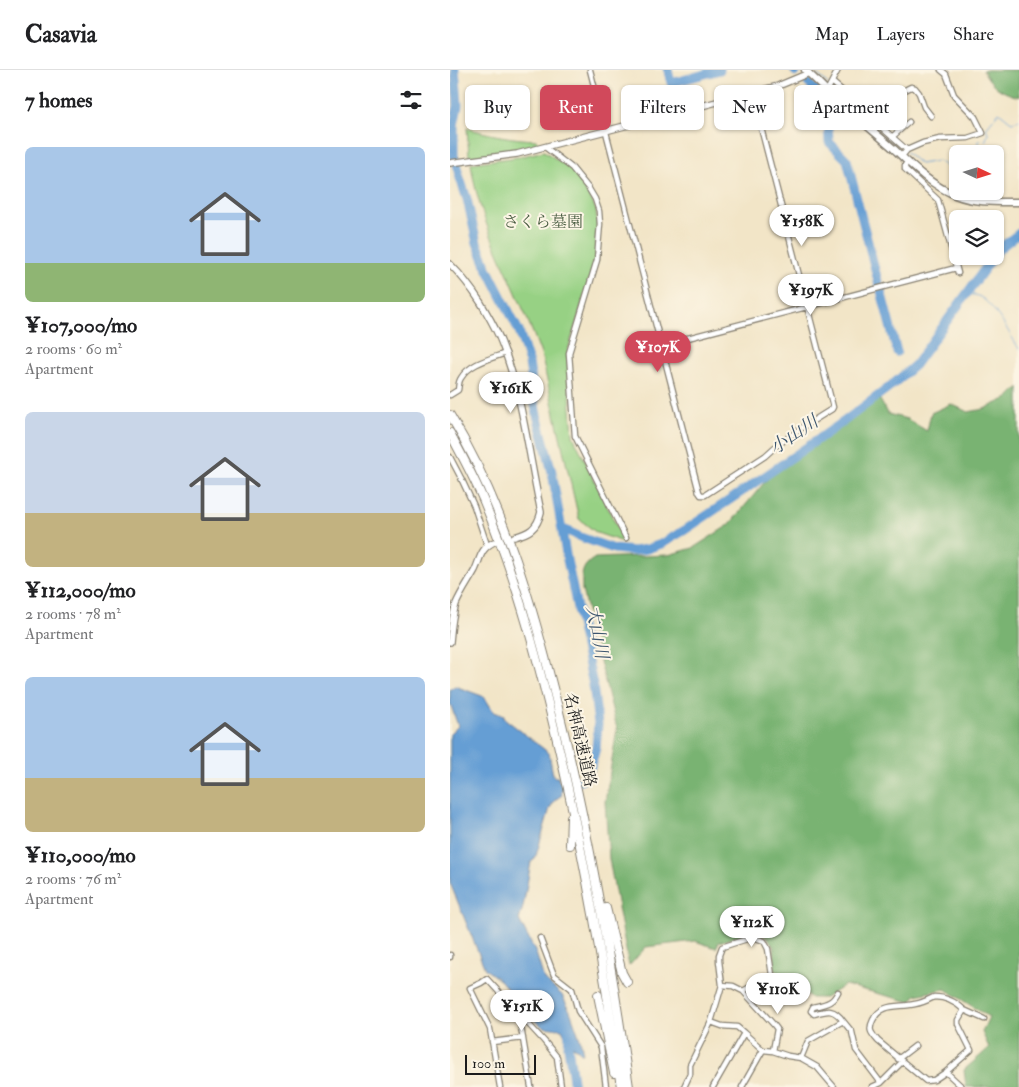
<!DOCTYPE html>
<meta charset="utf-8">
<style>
body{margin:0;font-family:"IM FELL Double Pica","Noto Serif JP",serif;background:#f6f6f6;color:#202124;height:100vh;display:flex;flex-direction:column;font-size:19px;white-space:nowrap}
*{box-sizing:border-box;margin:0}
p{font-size:16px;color:#757577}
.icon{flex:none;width:28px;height:28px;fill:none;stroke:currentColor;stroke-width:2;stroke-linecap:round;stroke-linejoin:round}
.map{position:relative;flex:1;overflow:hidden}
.details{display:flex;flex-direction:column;background:#fff;width:450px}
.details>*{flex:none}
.top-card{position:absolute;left:15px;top:15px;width:475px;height:45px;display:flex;gap:10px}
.needle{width:32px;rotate:94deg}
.controls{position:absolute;left:499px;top:75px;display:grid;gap:10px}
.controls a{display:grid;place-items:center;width:55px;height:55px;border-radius:8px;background:#fff;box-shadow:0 1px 4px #0004;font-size:25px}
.scale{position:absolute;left:15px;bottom:12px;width:71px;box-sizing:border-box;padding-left:5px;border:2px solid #1c1c1c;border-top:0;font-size:14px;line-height:18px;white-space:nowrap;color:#1c1c1c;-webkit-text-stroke:4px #fcf5e5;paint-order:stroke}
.price{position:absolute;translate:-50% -42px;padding:0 11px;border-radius:18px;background:#fff;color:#222;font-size:16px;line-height:32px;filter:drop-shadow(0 1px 2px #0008)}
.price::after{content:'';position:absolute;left:50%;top:30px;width:15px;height:11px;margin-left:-8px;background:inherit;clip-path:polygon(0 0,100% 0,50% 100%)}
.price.selected{background:#d1495b;color:#fff}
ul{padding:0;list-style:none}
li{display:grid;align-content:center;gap:10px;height:265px;padding:0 25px}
li span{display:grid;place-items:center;height:155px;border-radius:8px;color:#555}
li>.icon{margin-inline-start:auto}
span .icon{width:90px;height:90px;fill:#fffc;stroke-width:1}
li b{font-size:21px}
h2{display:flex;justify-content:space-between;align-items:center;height:60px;padding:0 25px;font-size:21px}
.pill{padding:0 18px;border-radius:8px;background:#fff;box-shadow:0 1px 4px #0004;font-size:18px;line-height:45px}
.pill.selected{background:#d1495b;color:#fff}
header{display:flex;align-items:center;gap:30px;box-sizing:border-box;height:70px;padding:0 25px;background:#fff;border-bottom:1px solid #e0e0e0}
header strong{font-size:24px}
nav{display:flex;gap:28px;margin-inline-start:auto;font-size:18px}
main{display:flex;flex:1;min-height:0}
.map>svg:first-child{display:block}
</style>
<header>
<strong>Casavia</strong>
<nav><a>Map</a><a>Layers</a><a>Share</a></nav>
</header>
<main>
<section class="details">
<h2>7 homes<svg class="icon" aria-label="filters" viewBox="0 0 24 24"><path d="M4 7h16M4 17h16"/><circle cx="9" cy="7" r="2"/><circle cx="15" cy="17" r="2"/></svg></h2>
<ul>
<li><span style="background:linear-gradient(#a9c7e8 75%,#8fb573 0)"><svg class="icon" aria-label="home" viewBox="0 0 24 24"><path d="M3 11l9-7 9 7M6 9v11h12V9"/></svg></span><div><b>¥107,000/mo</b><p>2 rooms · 60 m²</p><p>Apartment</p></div></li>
<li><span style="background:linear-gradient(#c9d6e8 65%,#c2b280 0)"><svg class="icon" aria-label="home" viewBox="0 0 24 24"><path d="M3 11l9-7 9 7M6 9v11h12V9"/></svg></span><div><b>¥112,000/mo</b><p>2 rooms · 78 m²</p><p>Apartment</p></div></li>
<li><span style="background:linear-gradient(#a9c7e8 65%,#c2b280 0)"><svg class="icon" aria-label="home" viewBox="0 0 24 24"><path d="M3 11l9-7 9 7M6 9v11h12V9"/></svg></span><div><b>¥110,000/mo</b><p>2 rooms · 76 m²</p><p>Apartment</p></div></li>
</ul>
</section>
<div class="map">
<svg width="569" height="1017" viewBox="0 0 569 1017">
<rect width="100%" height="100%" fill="#fcf5e5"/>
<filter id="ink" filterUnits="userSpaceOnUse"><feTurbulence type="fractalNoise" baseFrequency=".02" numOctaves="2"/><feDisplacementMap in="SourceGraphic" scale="10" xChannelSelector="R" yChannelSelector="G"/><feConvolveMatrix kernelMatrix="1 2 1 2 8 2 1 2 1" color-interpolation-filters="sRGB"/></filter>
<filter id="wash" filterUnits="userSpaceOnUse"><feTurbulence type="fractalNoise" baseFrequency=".0096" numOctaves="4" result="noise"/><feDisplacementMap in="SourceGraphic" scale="20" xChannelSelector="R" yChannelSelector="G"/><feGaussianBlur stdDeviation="1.12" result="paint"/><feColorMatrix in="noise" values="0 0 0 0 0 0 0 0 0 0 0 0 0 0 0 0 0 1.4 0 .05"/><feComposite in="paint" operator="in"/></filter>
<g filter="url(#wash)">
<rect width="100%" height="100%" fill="#f2e5c7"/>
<path fill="#97d184" stroke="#5a7650" d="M17,58C40,65 63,69 86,70L91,75L66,82L22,87L19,86Z
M94,81L121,99L141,129L146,140L147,152L145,189L117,284L123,366L173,469V472L147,463L129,449L91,284C82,259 71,234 60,209C43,172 26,134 21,93L69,87Z"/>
<path fill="#79b372" stroke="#4a6847" d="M533,0H569V27C551,22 542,17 533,0Z
M569,317V1017H516L514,1000L539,978L532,962L539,947L495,919L466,925L461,932L395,915L375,928H361L325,900L324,877L318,868L304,862L269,872L266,878L245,871L196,877L179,896L159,789L155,732L167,659L132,520C132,504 130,497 145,488L218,485L243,478L279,455L318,408L429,328L438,344L457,349L477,361L481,343L501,334L518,342L534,339L558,328Z"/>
<path fill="#659ed4" stroke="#405d78" d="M5,616L32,626L35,628L42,639L46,643H50L54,645V648L99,683L103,705L105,707H108L112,725L105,730L100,738L85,789L81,792L73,837L69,850L86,883L94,909L112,925L120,941L130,969L133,983H131L126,978L120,975L112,959L93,957L78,945L51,911L35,899L0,813V664L8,656L0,633V619Z"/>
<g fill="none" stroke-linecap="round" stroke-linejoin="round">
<path stroke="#659ed4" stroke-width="1" d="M367,4L378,14
M382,18L415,46
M420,50L425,55
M535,70H536L538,63L536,58L549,42L560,51L562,52L569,50
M456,82L470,94L488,91L508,103
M529,84V70H531
M508,113V115
M516,225C519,225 524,224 528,226C542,231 561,266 569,279"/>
<path stroke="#659ed4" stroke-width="9" d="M5,0L7,21L8,36L4,55V85L9,105L17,129L27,173L38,200L69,261L79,293L86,341L102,402L117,490L143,615L148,654L146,678L139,703L131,711L110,716H99
M218,0L221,13L270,0
M344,0L346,2
M358,13L377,30L379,72L397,90L429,215
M545,185L549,179L569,163
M431,221L447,282
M113,459L133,468L164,479L183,481L197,479L211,474L235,460L296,419L393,352L442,315L465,295L544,186
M118,960L119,966L118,976L124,1017"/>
</g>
</g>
<g filter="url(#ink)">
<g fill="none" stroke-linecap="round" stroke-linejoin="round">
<defs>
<path id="minor" d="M140,0L249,422L251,425H255L315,386L325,377L350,359L382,339L383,337L302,23
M382,12L416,41L422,49L457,80
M377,21L388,0
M413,53L419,45L439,35L451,22L461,17L465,18L469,23L474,37L481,46
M442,67L459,52
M95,77L122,98L139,119L145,129L149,141L150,154L147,190L119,283L125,366L176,468
M452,86L457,80L473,73L490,69L518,68L533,63L525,47L504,25L496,4L491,0
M458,92L455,95V99L488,130L508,203
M211,275L506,198
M0,325L8,320C9,316 8,312 11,308C20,293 40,289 56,283
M0,387L11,408L24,436L37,475
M90,868L104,905L122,919L128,941L151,977L156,1017
M0,885V887
M272,915L283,916L293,921L324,955L327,959L323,981
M388,922C382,934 375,934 363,937L361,941L364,944C378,940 384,938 393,951
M484,927C496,927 505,931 514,940L508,950V954L521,980L496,1002L484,1010L476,1011L428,971C421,963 418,960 423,950C432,932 449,938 465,934C472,933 478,930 484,927Z
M514,940L534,949
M69,945L81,1017
M261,952L272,956L287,957L294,963
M42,972L73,968
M351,988L358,971L393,951L402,962L406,980L431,1013
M448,989L465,976
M496,1002L510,1015L511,1017
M50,1017L40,959L20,918L31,913L37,909L94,971L107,987L111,1017
M234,1017L240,1004V995L261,952L272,915L269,891V885L272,877L303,867L314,871L318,879L322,905L293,921
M263,1017L294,963L313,980L323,981L338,986L351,988L367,997L384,1017
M292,1017L313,980
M422,1017L431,1013L452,992"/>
<path id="tertiary" d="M0,93L67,84L328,16L359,3
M0,194C12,206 22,219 31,233C39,247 47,260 52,274C73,327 79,387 91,442C87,459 79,463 64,467
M0,572C1,560 2,546 6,534C11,522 19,511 25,500C31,487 30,479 44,472"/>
<path id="secondary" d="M355,0C363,7 370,14 377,21C399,41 422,60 444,79C462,96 481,115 505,125C525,133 547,132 569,132"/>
<path id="motorway" d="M0,345C55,436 84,540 109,642C140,766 161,891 179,1017
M0,363C12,386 25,409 35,434C69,515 91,601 111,687C136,796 155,906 171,1017
M120,775L121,747
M156,838L172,903L177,912
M148,925L164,1003"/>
</defs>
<use href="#minor" stroke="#878072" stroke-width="7"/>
<use href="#tertiary" stroke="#878072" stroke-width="8"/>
<use href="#secondary" stroke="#878072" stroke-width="9"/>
<use href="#motorway" stroke="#878072" stroke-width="10"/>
<use href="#minor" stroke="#fff" stroke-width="4.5"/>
<use href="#tertiary" stroke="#fff" stroke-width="5.5"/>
<use href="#secondary" stroke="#fff" stroke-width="6"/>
<use href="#motorway" stroke="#fff" stroke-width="8"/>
</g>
</g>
<g text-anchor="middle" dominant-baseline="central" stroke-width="4" stroke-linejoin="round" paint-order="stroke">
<g font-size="16" fill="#475b40" stroke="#fcf5e5">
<text x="93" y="152">さくら墓園</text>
</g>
<g font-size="16" fill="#1c1c1c" stroke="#fcf5e5">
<text transform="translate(130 670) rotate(77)">名神高速道路</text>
</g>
<g font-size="18" font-style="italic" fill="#3d566f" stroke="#fcf5e5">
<text transform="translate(344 365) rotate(-34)">小山川</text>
<text transform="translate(147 562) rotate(79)">大山川</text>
</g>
</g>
</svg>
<div class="controls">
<a><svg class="needle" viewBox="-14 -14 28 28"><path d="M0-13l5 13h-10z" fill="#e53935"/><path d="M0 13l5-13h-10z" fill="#757577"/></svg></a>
<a><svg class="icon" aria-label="layers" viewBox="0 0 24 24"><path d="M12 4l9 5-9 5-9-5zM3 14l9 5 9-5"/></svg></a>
</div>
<div class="scale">100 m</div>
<b class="price" style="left:352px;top:177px">¥158K</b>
<b class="price" style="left:361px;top:246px">¥197K</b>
<b class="price selected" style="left:208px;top:303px">¥107K</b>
<b class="price" style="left:61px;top:344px">¥161K</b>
<b class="price" style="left:302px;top:878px">¥112K</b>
<b class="price" style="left:328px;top:945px">¥110K</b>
<b class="price" style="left:72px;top:962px">¥151K</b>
<div class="top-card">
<a class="pill">Buy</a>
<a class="pill selected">Rent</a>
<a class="pill">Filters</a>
<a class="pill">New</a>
<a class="pill">Apartment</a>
</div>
</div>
</main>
